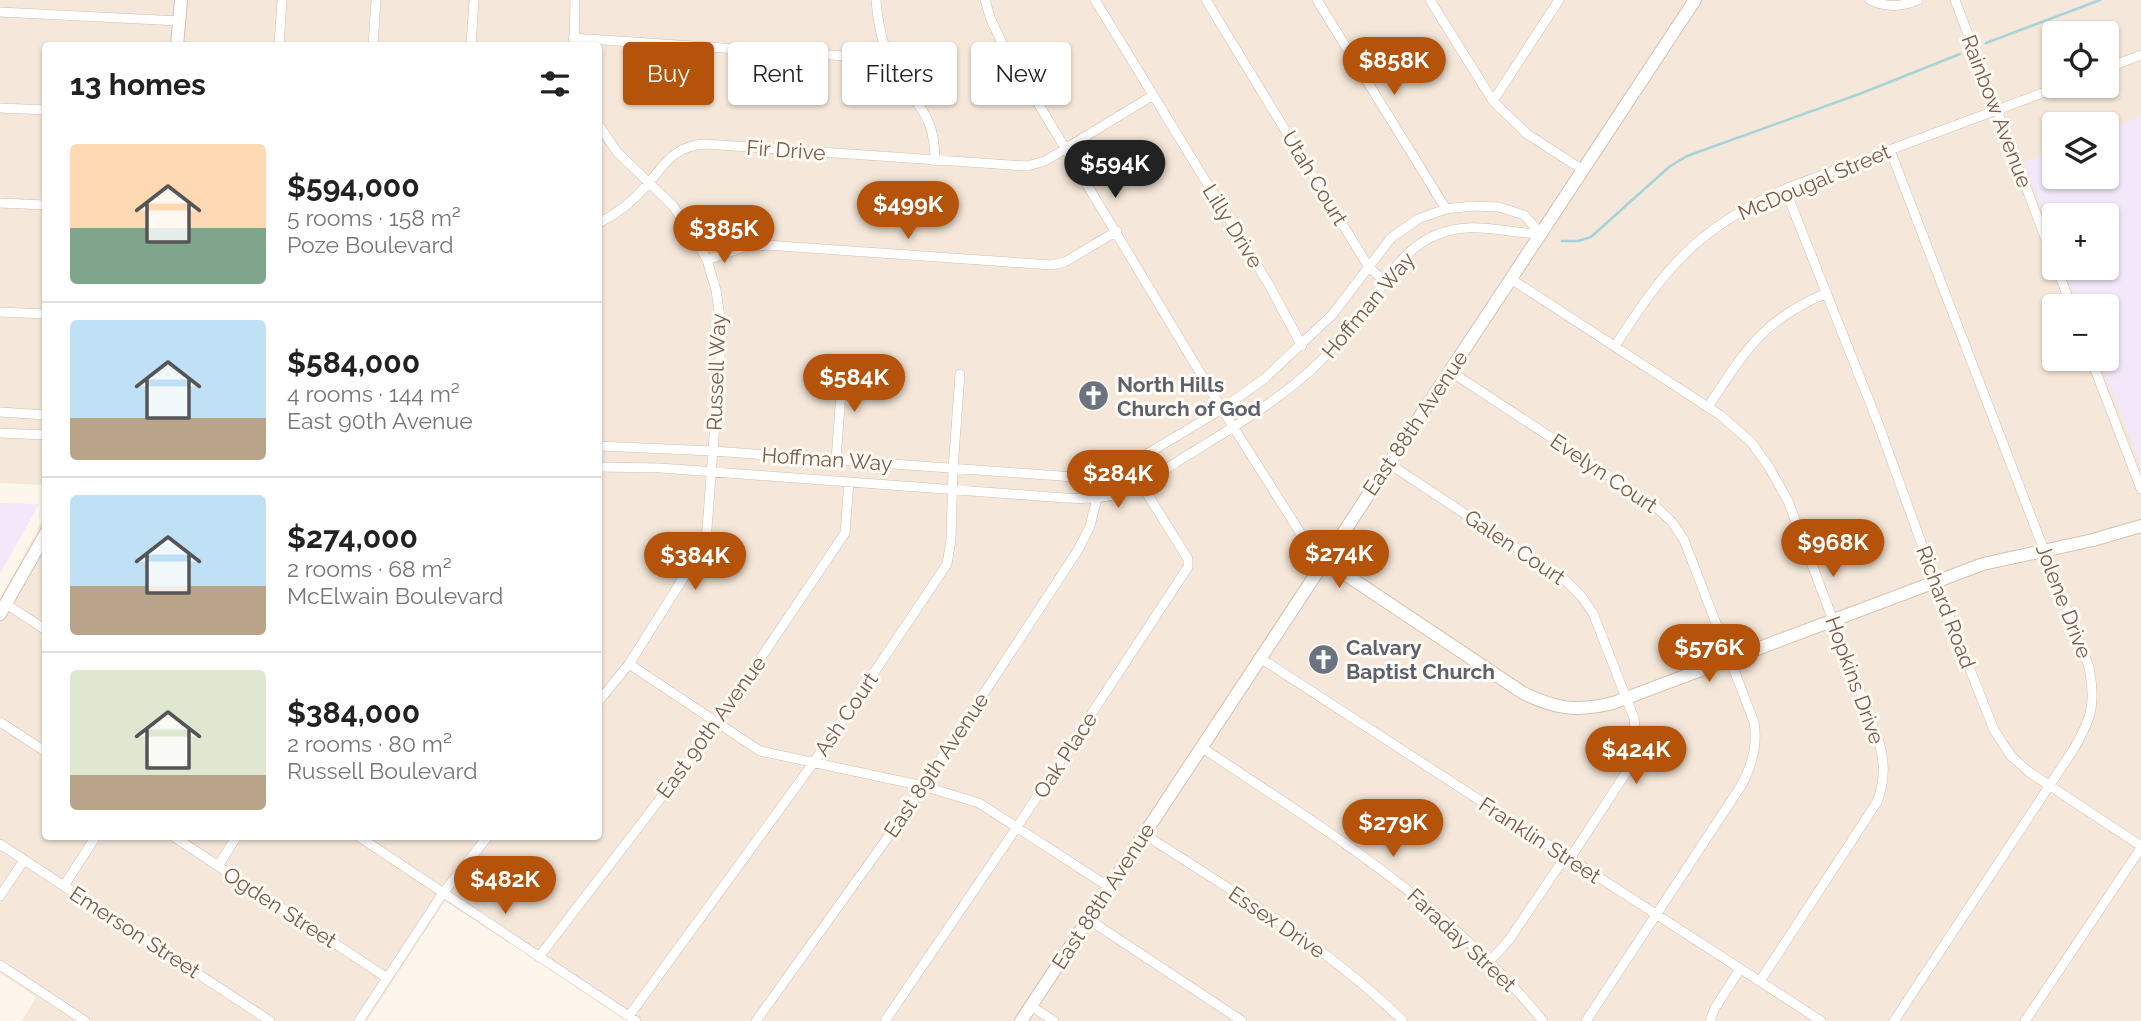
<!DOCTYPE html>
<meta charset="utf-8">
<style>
body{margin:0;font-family:Raleway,sans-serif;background:#f2f2f2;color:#222;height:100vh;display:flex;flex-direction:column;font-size:26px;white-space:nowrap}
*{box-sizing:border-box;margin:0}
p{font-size:23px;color:#767676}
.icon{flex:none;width:38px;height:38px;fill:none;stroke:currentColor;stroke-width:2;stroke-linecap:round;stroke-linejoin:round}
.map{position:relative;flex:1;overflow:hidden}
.details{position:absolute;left:42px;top:42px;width:560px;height:798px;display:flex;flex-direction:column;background:#fff;border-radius:7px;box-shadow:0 2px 5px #0004}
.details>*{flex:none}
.banner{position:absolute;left:623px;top:42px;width:665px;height:63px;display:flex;gap:14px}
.fabs{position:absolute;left:2042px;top:21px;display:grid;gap:14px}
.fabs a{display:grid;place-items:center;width:77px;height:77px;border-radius:7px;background:#fff;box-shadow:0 2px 5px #0004;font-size:35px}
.price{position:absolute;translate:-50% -60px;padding:0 16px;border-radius:24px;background:#b45309;color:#fff;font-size:23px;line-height:46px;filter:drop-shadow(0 2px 4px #0008)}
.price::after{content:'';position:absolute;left:50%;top:42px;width:21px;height:16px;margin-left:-10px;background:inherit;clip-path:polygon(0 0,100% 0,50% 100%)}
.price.on{background:#222;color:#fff}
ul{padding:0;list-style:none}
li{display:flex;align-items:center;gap:21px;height:175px;padding:0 28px}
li+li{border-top:2px solid #e0e0e0}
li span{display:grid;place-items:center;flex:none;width:196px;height:140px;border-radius:7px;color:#555}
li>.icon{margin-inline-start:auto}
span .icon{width:84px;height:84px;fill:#fffc;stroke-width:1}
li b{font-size:30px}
h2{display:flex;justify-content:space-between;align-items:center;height:84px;padding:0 28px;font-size:30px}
.tag{padding:0 24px;border-radius:7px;background:#fff;box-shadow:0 2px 5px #0004;font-size:24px;line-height:63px}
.tag.on{background:#b45309;color:#fff}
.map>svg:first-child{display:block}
</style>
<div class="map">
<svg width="2141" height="1021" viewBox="0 0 2141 1021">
<rect width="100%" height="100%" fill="#fdf6ec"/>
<path fill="#f5e8da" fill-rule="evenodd" d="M0,0H2141V1021H631L445,901L367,1021H22L36,997L0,973V599L45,516L46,836H598V46H46L45,485L0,483ZM2054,33H2107V86H2054ZM2054,124H2107V177H2054ZM2054,215H2107V268H2054ZM2054,306H2107V359H2054Z"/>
<path fill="#f3e8fa" d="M2141,116V465L2099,359H2107V306H2079L2064,268H2107V215H2054V242L2024,162L2054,150V177H2107V130Z
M0,503L39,504L0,574Z"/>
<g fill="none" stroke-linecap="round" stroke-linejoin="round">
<path stroke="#a5d3da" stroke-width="2.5" d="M1986,43L2100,0
M1562,241H1578L1591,237L1669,167L1687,156L1862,93L1960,54"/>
<defs>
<path id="street" d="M876,0C878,24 882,47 894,68C915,107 935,111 935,161
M985,0L991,20L1003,45L1222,409L1301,534L1313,551L1324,560
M1095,0L1268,283L1302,346
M1206,0L1368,266L1384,281
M1317,0L1446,209
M1430,0L1493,101L1527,134L1583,170
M1870,0C1887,8 1902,7 1918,0
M1955,0L2054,261
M0,12L179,21
M573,38L890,59
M279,46L282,0
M373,46L376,0
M471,46L474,0
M574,46L575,0
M2107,68L2141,55
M1493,101L1559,0
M0,108L46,110
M598,124L617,152L673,206L697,241L707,260L716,290L722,331L706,542L629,664L598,702
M1890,150L2089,667C2096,704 2092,718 2073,750L1894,1021
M1785,189L1878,423L1935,581L1994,730L2011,756L2029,772L2141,846
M0,203L46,205
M598,223C618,214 633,201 647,185C666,163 673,147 704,144L1027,166L1045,161L1152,96
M707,260L744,247L766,245L1052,265L1065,262L1117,231
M2057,268L2071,306
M1511,279L1720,415L1751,442L1769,467L1788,501L1879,742C1885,762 1885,782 1877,802L1760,981
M0,312L46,314
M1615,346C1666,267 1697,228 1785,189L2061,86
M2091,359L2141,489
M1450,371L1655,506L1672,522L1684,540L1754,722C1758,745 1752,766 1741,786L1586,1021
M1708,407C1744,352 1763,319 1827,293
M0,412L46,415
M0,433L46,435
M598,446L713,451L1074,477H1103L1120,470L1222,409L1265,378L1332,315L1391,238L1418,219L1446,209L1472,206L1499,207L1524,215L1541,234
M836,460L843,366
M1388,463L1565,580L1581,596L1593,613L1634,718L1636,738L1631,765L1569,860
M598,467L661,468L1065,498C1083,499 1101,499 1118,494C1141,487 1163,471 1183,458C1235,426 1292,394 1333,348C1345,335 1356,321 1367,307C1386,280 1404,248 1436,235C1474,220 1502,233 1541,234
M6,604L46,630
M1260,658L1821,1021
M629,664L760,751L923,786L979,803L1109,887
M0,722L46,752
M1201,747C1325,830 1447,903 1543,1021
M1144,834C1233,892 1327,946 1403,1021
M173,836L387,978
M358,836L636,1021
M0,844L270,1021
M218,866L237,836
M64,886L96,836
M0,896L24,860
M1088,919L1242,1021
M539,957L709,735L845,533L849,482
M1489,962L1509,940L1565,857
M0,965L85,1021
M1031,1006L1054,1021
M629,1016L814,762L947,564L951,540L953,469L960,374
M359,1021L443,893L488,836
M756,1021L906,812L1078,550L1090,526L1097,498
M885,1021L1017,827L1188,567V559L1141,484
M1710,1021L1715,1008L1740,969
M2025,1021L2141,848"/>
<path id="secondary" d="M177,46L181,0
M1324,560L1523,693C1556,709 1577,712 1613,703L1983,564L2093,540L2141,526
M0,614L46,533
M1021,1021L1695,0"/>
</defs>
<use href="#street" stroke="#d1beb0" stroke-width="10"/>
<use href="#secondary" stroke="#d6c0b0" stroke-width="14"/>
<use href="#street" stroke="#fff" stroke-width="9"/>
<use href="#secondary" stroke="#fff" stroke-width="12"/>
</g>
<defs>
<symbol id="church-disc" viewBox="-11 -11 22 22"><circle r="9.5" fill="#6b7280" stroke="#fffaf3"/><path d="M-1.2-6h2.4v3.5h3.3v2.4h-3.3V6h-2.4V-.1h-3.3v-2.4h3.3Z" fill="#fff"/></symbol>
</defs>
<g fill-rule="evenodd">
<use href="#church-disc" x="1076" y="378" width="35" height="35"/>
<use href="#church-disc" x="1306" y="642" width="35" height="35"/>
</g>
<g text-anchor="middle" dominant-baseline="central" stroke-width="6" stroke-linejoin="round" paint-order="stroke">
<g font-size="21" fill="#7a5c4d" stroke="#fffaf3">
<text transform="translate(1997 111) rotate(69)">Rainbow Avenue</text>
<text transform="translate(786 150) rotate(4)">Fir Drive</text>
<text transform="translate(1315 178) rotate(59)">Utah Court</text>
<text transform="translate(1814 182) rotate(-23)">McDougal Street</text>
<text transform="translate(1233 226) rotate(58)">Lilly Drive</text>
<text transform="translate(1368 305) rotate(-50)">Hoffman Way</text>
<text transform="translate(716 372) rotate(-88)">Russell Way</text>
<text transform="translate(1415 423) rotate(-56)">East 88th Avenue</text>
<text transform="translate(827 459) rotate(4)">Hoffman Way</text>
<text transform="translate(1604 473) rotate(34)">Evelyn Court</text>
<text transform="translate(1515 547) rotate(34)">Galen Court</text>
<text transform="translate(2064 601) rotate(69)">Jolene Drive</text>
<text transform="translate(1946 607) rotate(69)">Richard Road</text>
<text transform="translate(1855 680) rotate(70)">Hopkins Drive</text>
<text transform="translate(846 714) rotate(-56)">Ash Court</text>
<text transform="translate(711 727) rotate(-54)">East 90th Avenue</text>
<text transform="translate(1065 755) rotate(-57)">Oak Place</text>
<text transform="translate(936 765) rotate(-56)">East 89th Avenue</text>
<text transform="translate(1540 840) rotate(33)">Franklin Street</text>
<text transform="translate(1103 896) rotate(-57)">East 88th Avenue</text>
<text transform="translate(280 907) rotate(33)">Ogden Street</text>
<text transform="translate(1277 922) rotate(34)">Essex Drive</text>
<text transform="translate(135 932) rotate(33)">Emerson Street</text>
<text transform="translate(1462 940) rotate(43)">Faraday Street</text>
</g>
<g font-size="21" font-weight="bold" fill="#5b616d" stroke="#fffaf3" text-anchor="start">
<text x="1117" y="384">North Hills<tspan x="1117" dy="24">Church of God</tspan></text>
<text x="1346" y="647">Calvary<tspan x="1346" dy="24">Baptist Church</tspan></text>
</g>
</g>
</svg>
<div class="fabs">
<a><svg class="icon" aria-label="locate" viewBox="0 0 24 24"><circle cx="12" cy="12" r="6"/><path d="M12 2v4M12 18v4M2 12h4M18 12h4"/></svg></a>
<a><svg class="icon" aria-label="layers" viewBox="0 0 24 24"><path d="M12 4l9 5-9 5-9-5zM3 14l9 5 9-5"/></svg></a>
<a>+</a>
<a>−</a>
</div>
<b class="price" style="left:1394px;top:97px">$858K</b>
<b class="price on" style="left:1115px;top:200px">$594K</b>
<b class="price" style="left:908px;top:241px">$499K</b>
<b class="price" style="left:724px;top:265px">$385K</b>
<b class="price" style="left:854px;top:414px">$584K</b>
<b class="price" style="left:1118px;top:510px">$284K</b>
<b class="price" style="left:1833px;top:579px">$968K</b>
<b class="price" style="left:1339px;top:590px">$274K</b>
<b class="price" style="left:695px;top:592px">$384K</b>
<b class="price" style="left:1709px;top:684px">$576K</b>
<b class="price" style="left:1636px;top:786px">$424K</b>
<b class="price" style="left:1393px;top:859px">$279K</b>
<b class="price" style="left:505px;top:916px">$482K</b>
<div class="banner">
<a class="tag on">Buy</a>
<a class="tag">Rent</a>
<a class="tag">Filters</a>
<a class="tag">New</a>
</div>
<section class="details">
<h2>13 homes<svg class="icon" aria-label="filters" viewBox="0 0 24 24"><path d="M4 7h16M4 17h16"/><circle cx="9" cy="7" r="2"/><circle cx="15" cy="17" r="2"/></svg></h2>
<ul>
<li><span style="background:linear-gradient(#ffd9b3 60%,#7fa58c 0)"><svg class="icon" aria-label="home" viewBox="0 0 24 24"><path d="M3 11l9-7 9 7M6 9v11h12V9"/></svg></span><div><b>$594,000</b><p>5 rooms · 158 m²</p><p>Poze Boulevard</p></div></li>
<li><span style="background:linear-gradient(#bfe0f5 70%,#b9a48a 0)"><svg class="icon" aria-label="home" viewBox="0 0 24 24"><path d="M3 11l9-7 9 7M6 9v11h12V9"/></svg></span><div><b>$584,000</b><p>4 rooms · 144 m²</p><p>East 90th Avenue</p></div></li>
<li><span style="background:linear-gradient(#bfe0f5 65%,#b9a48a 0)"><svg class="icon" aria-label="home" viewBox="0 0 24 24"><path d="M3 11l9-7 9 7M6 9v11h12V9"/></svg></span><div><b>$274,000</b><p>2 rooms · 68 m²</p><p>McElwain Boulevard</p></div></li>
<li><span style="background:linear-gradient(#dfe7d0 75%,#b9a48a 0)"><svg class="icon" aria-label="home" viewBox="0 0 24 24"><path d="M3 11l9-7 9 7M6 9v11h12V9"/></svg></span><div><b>$384,000</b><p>2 rooms · 80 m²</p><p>Russell Boulevard</p></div></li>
</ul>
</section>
</div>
